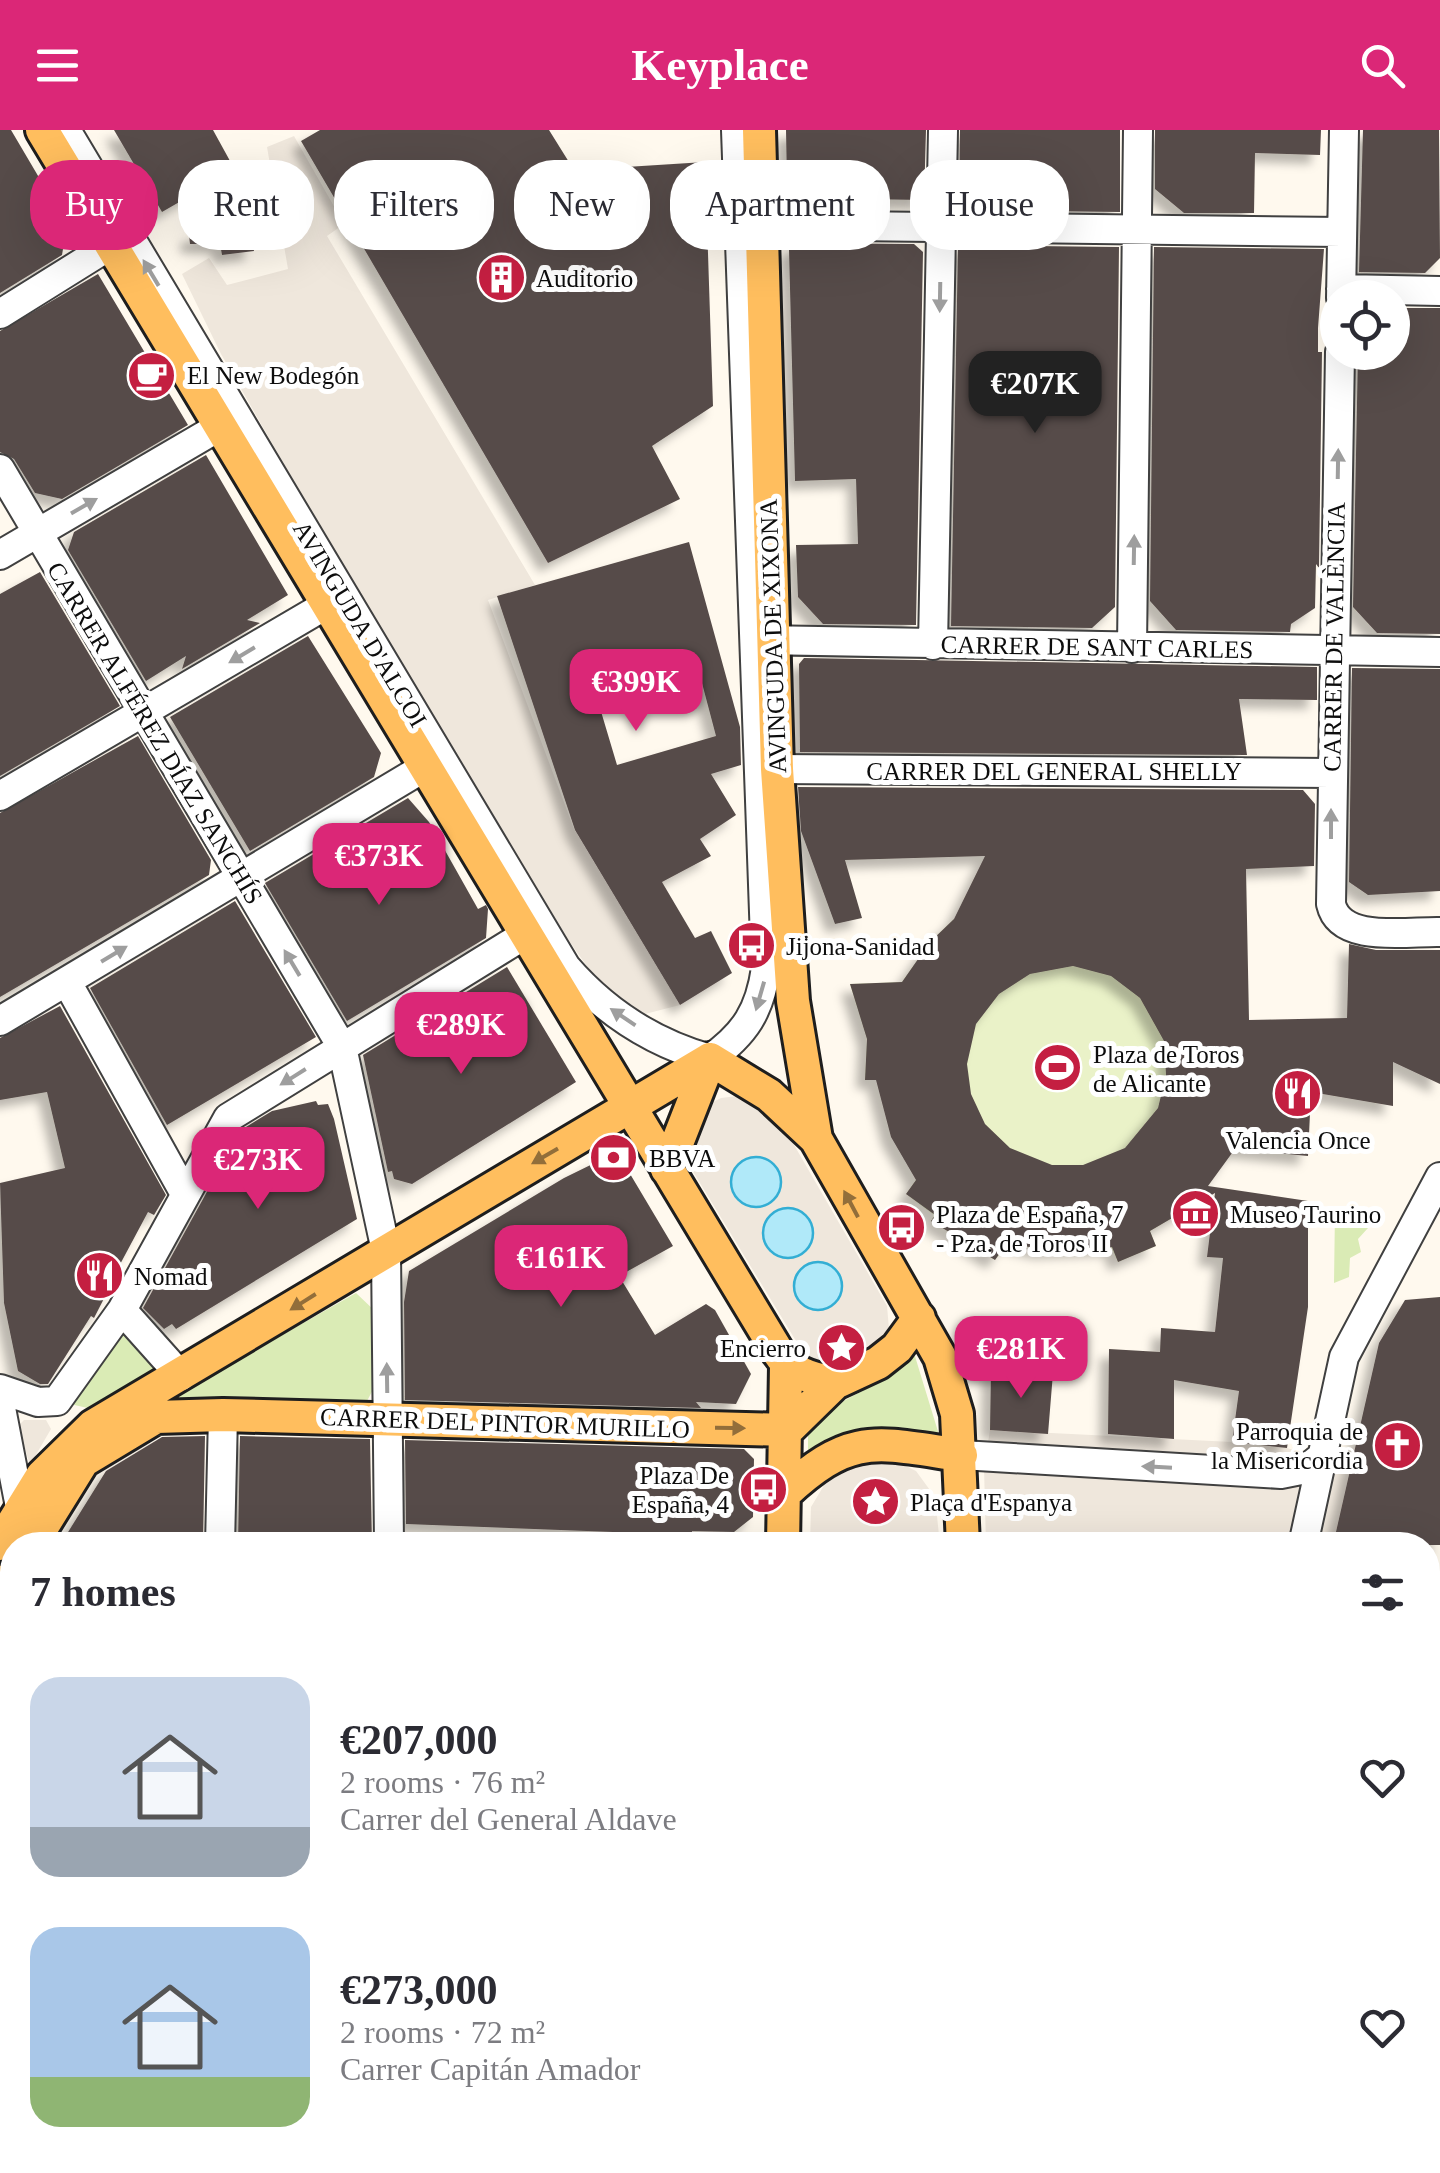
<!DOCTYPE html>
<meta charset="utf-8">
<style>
body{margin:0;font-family:"Times New Roman",serif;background:#f7f7f7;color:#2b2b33;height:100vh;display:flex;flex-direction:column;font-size:38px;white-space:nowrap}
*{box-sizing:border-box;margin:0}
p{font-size:32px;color:#7c7c81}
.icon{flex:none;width:55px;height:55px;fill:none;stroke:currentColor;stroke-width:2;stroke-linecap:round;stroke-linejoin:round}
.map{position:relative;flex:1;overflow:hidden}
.side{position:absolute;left:0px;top:1402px;width:1440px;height:642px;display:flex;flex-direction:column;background:#fff;border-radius:40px 40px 0 0;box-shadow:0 10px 40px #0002}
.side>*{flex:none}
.guide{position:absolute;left:30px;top:30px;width:1380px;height:90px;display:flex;gap:20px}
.controls{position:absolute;left:1320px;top:150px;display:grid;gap:20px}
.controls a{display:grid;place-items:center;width:90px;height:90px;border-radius:50%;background:#fff;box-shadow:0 10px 40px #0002;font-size:50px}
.price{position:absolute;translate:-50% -85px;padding:0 22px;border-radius:20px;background:#db2777;color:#fff;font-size:32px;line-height:65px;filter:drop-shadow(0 2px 5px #0008)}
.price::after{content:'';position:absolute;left:50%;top:60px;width:30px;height:22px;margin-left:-15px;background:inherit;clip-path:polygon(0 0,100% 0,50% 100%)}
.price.on{background:#222;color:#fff}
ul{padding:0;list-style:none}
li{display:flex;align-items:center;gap:30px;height:250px;padding:0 30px}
li span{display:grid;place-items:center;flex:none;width:280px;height:200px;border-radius:30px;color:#555}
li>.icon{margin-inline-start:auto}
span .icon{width:120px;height:120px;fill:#fffc;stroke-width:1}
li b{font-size:42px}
h2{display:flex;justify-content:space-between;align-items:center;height:120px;padding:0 30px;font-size:42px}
.chip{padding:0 35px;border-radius:40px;background:#fff;box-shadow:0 10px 40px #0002;font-size:35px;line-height:90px}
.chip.on{background:#db2777;color:#fff}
header{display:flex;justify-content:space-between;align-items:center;height:130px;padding:0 30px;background:#db2777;color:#fff;font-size:45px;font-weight:700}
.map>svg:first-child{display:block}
</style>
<header><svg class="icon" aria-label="menu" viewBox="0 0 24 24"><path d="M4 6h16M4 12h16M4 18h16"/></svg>Keyplace<svg class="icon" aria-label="search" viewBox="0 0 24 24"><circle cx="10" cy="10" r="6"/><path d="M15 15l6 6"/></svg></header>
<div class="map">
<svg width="1440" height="2043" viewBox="0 0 1440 2043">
<defs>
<filter id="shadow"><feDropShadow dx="-9" dy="9" stdDeviation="5" flood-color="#0004"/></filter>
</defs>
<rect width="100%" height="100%" fill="#fff9ee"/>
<path fill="#daebb5" d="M1335,1080H1368V1098L1358,1109L1361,1122L1350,1128L1349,1147L1334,1153Z
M356,1163L376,1182V1254L367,1271H179L178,1264Z
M118,1187L168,1239L92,1279L57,1271Z
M908,1222L914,1223L940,1308L808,1327V1295L813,1288L869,1257Z"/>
<path fill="#eaf2c8" d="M1130,761L1205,1059L1179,1084L1150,1101L1156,1116L1118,1132L1111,1117L1042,1120L1009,1113L995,1130L931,1091L934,1085L906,1064L918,1047L882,950H865L867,909L850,854L902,852L930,812L954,789Z"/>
<path fill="#efe7dc" d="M294,6L344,94L327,106L535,455L488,470L574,699L680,875L645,884L610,869L567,808L355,458L221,224L182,144L209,128L227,155L288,139L267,17Z
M746,965L786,1001L887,1176L889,1199L879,1218L831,1238L810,1234L689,1035L685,1015L699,979L721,968Z
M24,1290H46L51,1299L30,1335L18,1296Z
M990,1300L1232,1312L1287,1318L1351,1337L1333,1415H986L984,1337Z
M856,1330L896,1331L916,1341L935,1367L940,1415H810L811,1377L826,1352Z
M12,1478V1546H0V1496Z"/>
<path fill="#b0e9f9" stroke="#33aed4" stroke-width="2.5" d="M731 1052a25 25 0 1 1 50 0a25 25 0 1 1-50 0Z
M763 1103a25 25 0 1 1 50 0a25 25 0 1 1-50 0Z
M794 1156a24 24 0 1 1 48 0a24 24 0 1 1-48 0Z"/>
<path fill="#574c49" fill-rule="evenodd" filter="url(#shadow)" d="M0,0H11L67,95L62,125L0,163Z
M114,0H213L235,40L162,82Z
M320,0H549L587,61L626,37L705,32L713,276L652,316L680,369L548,433L301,11Z
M786,0H926L924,70L859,69L871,79L814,78L787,54Z
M960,0H1120V82L959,80Z
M1155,0H1321L1320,25L1255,23L1254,83H1184L1155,59Z
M1363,0H1439L1440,128L1425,143L1359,142Z
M249,91L254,121L222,125L220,114H190L189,105Z
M797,113L914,114L923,122L916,495L823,494L798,467L796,415L858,414L856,349L795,351L789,120Z
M958,115L1119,117L1115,477L1092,498L951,496Z
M1154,117L1324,119L1318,198V222H1322L1319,438L1316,434L1315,478L1291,494L1290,502L1176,500L1150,471Z
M98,144L188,295L62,369L35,363L14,329L0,322V201Z
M1392,178H1440V504L1377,503L1353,477L1358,222H1392Z
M206,325L288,465L247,490L260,493L182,539L186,526L146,551L68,420L74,402Z
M689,412L740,597L741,635L711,644L736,685L700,709L711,726L662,752L695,808L711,801L732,843L680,875L575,700L497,466ZM698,538L716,606L617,635L597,568Z
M40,442L120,576L0,646V464Z
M308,506L381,623L374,647L250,721L170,587Z
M804,528L1317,537V570L1239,569L1247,625L800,622L799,534Z
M1352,538L1440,539V761L1368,765L1349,752Z
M138,606L211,730L209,745L0,867V683Z
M798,657L1303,660L1315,674L1314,736L1246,739L1249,890L1347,888L1349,814L1376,820H1440V954L1393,932V976L1311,962L1308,1026L1235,1019L1208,1056L1308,1071V1177L1287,1318L1232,1312L1239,1261L1174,1250V1309L1108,1304L1109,1219L1160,1222L1161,1198L1215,1202L1223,1128L1207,1127L1215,1063L1150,1101L1156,1116L1118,1132L1112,1117L1042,1120L1008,1112L995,1130L931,1091L935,1085L906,1064L916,1050L891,1007L876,950H865L867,909L850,854L902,852L930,812L954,789L985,726L845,730L862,788L835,794L801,701ZM1073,836L1111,846L1140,868L1164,911L1166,945L1158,978L1125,1018L1083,1035H1052L1010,1018L985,994L971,964L967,934L976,894L999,864L1030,844Z
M408,668L429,692L478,779L486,775L488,779L486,808L347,891L265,753Z
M235,771L316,907L167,995L90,858Z
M507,837L576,952L412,1054L394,1049L392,1041L388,1042L363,925Z
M60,876L166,1065L154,1085L148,1082L117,1140L122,1143L116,1154L113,1151L94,1188L91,1186L48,1254H40L18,1241L4,1173L0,1053L65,1038L47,962L0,970V908Z
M316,971L318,975L328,974L334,989L357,1089L176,1199L172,1194L164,1199L143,1178L241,1000L272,981Z
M617,1022L673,1116L619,1146L655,1205L706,1174L715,1180L751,1244L736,1274L696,1272L701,1278L405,1270L404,1172L409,1141L564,1048Z
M1440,1167V1415H1333L1379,1213L1405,1170Z
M991,1239L1053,1243L1048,1304L990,1300Z
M205,1306L203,1415H60L106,1341L162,1307Z
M240,1306L370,1309L372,1415H238Z
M405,1310L744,1319L754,1329L753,1387L734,1402L692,1401V1405L406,1394Z"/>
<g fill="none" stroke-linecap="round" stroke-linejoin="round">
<defs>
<path id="minor" d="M66,0L566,837C604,881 653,913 710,929C745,904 760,881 766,838L736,0
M761,95L1342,102
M1341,159L1440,161
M1341,168L1344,0
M0,184L109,116
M1340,222L1331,774C1340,814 1408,801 1440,802
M0,339L342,917L386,1121L389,1415
M0,425L236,287
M755,510L1440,522
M933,515L943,0
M1132,518L1138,0
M777,639L1330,643
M0,666L326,475
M67,852L185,1064
M0,891L440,628
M181,1246L122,1180L228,988L526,804
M0,1259L38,1272L57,1271L122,1180
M0,1273L20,1377
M961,1325L1281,1344L1306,1339L1320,1328
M220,1415L223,1285
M1303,1415L1344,1227L1440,1047
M1428,1518L1440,1486
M0,1561H12
M0,1912H12
M1428,1927L1440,1929
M153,2032L155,2043
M396,2032V2043
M1181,2043L1182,2032
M1322,2043L1323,2032"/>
<path id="major" d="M42,0L776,1219C791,1243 808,1248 835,1253
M759,0L777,639L793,871L816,1009
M710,929L769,965L816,1009L940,1227L957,1284L963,1415
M667,1039L710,929
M785,1363C852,1301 876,1313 961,1325
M0,1414L42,1346L93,1296L710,929
M31,1415L83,1331L156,1287L223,1285L787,1300L835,1253L878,1233L897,1218L919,1188
M783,1415L786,1236
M0,1469L12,1447
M683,2043L686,2032
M958,2043V2032"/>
</defs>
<use href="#minor" stroke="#404040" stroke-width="32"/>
<use href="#major" stroke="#1e1e1e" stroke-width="38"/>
<use href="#minor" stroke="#fff" stroke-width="28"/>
<use href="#major" stroke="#ffbe5e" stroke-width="32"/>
</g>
<defs><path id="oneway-solid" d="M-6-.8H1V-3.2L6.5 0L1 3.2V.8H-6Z" transform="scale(2.5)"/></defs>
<g fill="#9e9e9e">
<use href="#oneway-solid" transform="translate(151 143) rotate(-121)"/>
<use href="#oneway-solid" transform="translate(940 167) rotate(91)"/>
<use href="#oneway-solid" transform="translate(1338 334) rotate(-89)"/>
<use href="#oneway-solid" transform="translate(84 376) rotate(-30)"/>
<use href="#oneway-solid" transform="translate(1134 420) rotate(-89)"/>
<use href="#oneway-solid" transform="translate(242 525) rotate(149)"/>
<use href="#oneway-solid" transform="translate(1331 694) rotate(-90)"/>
<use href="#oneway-solid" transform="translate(114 824) rotate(-31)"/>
<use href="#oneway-solid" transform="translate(292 833) rotate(-121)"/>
<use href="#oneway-solid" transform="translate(760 866) rotate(106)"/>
<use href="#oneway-solid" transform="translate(623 887) rotate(-146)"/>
<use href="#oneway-solid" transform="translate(293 947) rotate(148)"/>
<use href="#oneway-solid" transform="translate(387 1248) rotate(-91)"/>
<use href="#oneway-solid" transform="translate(1157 1337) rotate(-177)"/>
</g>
<g fill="#926e3a">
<use href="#oneway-solid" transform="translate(545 1026) rotate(150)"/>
<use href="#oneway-solid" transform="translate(851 1074) rotate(-118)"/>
<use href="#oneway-solid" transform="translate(303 1172) rotate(148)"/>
<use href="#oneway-solid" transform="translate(730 1298) rotate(1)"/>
</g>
<defs>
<symbol id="building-disc" viewBox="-11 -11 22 22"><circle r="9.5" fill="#c41f41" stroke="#fff"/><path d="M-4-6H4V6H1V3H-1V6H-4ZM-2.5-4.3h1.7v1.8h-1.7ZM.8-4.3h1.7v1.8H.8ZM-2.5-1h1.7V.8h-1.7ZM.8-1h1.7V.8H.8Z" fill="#fff"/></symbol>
<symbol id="cafe-disc" viewBox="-11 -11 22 22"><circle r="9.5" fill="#c41f41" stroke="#fff"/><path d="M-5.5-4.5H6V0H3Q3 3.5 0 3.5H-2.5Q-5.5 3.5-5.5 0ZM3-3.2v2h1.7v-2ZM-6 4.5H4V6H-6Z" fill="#fff"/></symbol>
<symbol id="bus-disc" viewBox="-11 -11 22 22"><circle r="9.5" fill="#c41f41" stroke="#fff"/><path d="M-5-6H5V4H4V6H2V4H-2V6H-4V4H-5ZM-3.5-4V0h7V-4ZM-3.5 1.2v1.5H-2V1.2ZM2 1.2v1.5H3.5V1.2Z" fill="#fff"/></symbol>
<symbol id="stadium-disc" viewBox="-11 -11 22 22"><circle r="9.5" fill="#c41f41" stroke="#fff"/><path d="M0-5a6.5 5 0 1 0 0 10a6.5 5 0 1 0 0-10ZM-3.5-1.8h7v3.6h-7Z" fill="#fff"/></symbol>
<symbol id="restaurant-disc" viewBox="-11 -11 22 22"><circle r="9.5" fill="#c41f41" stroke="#fff"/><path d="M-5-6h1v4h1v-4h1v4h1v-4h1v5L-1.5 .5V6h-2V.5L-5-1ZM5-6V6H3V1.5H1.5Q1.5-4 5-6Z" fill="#fff"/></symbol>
<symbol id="bank-disc" viewBox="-11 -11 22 22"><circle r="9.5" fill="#c41f41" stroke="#fff"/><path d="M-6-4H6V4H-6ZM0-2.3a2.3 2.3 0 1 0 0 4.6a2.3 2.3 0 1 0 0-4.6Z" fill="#fff"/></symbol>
<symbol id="museum-disc" viewBox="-11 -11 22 22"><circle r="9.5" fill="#c41f41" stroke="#fff"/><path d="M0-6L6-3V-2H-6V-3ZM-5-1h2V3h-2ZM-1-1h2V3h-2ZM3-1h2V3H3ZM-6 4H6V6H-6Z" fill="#fff"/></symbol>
<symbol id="sight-disc" viewBox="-11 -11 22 22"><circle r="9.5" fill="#c41f41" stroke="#fff"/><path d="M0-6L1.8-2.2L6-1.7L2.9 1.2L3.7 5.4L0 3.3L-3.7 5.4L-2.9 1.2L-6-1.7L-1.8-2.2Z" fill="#fff"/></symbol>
<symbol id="church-disc" viewBox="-11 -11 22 22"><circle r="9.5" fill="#c41f41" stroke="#fff"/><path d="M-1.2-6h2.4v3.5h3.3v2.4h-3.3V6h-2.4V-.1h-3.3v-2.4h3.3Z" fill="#fff"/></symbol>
</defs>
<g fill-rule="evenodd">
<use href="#building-disc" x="474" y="120" width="55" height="55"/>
<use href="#cafe-disc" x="124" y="218" width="55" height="55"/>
<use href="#bus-disc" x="724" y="788" width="55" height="55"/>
<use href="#stadium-disc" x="1030" y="910" width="55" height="55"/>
<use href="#restaurant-disc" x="1270" y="936" width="55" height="55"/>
<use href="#bank-disc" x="586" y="1000" width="55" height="55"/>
<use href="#museum-disc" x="1168" y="1056" width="55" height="55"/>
<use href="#bus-disc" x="874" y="1070" width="55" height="55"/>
<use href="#restaurant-disc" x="72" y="1118" width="55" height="55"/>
<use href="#sight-disc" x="814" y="1190" width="55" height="55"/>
<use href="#church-disc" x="1370" y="1288" width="55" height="55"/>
<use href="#bus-disc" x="736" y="1332" width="55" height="55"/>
<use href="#sight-disc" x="848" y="1344" width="55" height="55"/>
</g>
<g text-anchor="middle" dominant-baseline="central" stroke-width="10" stroke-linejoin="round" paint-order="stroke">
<g font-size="25" fill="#0d0d0d" stroke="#fff" text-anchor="start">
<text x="536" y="148">Auditorio</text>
<text x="187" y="245">El New Bodegón</text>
<text x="786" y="816">Jijona-Sanidad</text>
<text x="1093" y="924">Plaza de Toros<tspan x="1093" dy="29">de Alicante</tspan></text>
<text x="1298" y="1010" text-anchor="middle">Valencia Once</text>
<text x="649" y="1028">BBVA</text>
<text x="936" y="1084">Plaza de España, 7<tspan x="936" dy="29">- Pza. de Toros II</tspan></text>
<text x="1230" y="1084">Museo Taurino</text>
<text x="134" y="1146">Nomad</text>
<text x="806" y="1218" text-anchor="end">Encierro</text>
<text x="1363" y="1301" text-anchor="end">Parroquia de<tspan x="1363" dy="29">la Misericordia</tspan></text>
<text x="729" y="1345" text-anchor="end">Plaza De<tspan x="729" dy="29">España, 4</tspan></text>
<text x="910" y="1372">Plaça d'Espanya</text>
</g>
<g font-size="25" fill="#0d0d0d" stroke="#fff">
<text transform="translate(360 494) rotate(59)">AVINGUDA D'ALCOI</text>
<text transform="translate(773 506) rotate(-92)">AVINGUDA DE XIXONA</text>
<text transform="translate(1334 507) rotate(-89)">CARRER DE VALÈNCIA</text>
<text transform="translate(1097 517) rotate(1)">CARRER DE SANT CARLES</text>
<text transform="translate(155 603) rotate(59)">CARRER ALFÉREZ DÍAZ SANCHÍS</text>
<text x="1054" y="641">CARRER DEL GENERAL SHELLY</text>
<text transform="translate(505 1293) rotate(2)">CARRER DEL PINTOR MURILLO</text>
</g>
</g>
</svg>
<div class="controls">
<a><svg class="icon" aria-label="locate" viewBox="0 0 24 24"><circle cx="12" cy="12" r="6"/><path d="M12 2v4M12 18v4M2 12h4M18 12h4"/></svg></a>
</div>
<b class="price on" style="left:1035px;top:306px">€207K</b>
<b class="price" style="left:636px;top:604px">€399K</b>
<b class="price" style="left:379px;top:778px">€373K</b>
<b class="price" style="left:461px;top:947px">€289K</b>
<b class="price" style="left:258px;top:1082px">€273K</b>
<b class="price" style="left:561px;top:1180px">€161K</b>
<b class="price" style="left:1021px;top:1271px">€281K</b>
<div class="guide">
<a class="chip on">Buy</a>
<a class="chip">Rent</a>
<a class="chip">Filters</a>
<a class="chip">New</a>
<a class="chip">Apartment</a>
<a class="chip">House</a>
</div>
<section class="side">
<h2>7 homes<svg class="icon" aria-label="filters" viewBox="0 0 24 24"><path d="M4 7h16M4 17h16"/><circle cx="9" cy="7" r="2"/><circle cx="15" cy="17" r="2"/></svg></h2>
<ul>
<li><span style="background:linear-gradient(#c9d6e8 75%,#9aa5b1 0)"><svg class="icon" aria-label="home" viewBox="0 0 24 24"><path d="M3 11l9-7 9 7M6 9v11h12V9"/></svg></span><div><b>€207,000</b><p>2 rooms · 76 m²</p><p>Carrer del General Aldave</p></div><svg class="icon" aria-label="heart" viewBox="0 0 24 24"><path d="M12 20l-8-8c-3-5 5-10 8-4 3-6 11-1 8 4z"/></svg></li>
<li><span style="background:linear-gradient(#a9c7e8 75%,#8fb573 0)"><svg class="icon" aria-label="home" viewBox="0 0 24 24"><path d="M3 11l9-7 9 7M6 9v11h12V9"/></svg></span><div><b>€273,000</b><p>2 rooms · 72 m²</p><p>Carrer Capitán Amador</p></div><svg class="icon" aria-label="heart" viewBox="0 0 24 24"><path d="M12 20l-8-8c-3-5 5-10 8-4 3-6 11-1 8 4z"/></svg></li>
</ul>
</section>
</div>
